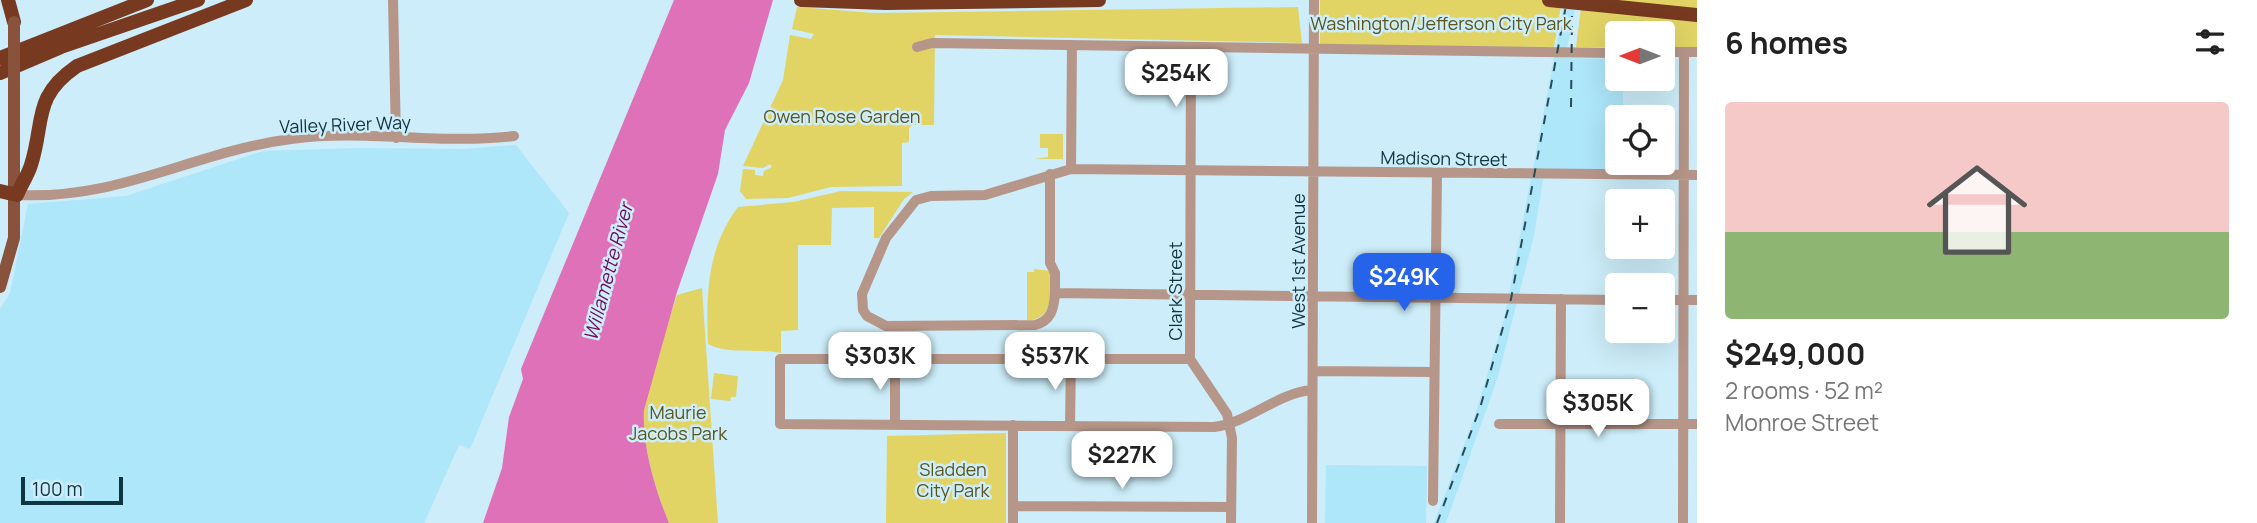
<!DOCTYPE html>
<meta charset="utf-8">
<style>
body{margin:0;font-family:Manrope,sans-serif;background:#f2f2f2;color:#222;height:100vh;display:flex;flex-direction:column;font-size:26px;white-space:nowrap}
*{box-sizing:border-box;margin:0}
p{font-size:23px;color:#767676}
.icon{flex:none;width:38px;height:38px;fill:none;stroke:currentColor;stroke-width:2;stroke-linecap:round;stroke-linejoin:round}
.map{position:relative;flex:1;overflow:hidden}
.details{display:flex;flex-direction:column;background:#fff;width:560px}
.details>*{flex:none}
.needle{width:46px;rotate:270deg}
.fabs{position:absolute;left:1605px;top:21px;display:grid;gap:14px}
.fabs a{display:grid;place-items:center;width:70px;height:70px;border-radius:7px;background:#fff;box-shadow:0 7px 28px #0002;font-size:35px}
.scale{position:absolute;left:21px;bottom:18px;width:102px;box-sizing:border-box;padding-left:7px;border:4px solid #0f3541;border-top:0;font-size:19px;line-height:24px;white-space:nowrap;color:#0f3541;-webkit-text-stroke:5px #ccedf9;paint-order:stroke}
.price{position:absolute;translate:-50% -60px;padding:0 16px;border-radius:14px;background:#fff;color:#222;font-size:23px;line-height:46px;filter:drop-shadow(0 2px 4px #0008)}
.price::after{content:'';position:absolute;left:50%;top:42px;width:21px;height:16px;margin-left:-10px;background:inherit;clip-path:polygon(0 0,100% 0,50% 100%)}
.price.selected{background:#2563eb;color:#fff}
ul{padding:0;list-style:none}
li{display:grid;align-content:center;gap:14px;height:371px;padding:0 28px}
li+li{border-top:2px solid #e0e0e0}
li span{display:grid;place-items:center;height:217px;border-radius:7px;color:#555}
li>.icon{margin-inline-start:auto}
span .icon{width:126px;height:126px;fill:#fffc;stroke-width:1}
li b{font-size:30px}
h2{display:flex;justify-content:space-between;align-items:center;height:84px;padding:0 28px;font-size:30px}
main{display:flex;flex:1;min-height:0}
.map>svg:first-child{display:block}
</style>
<main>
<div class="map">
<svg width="1697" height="523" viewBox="0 0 1697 523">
<rect width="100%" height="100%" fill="#ccedf9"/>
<path fill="#aee6fa" d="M1565,0H1577L1565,58L1617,59V79H1623V117H1617V163H1623V173H1544L1534,235L1498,377L1447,520L1445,523H1434L1474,419L1505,315Z
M516,145L569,213L470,449L459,445L424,523H0V309L10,293L28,204L126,196L263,151L358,148L462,149Z
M1326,465L1427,466L1426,523H1325Z"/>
<path fill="#e1d465" d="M1320,0H1562L1554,47L1320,46Z
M1582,0H1697V48L1663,47L1662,33H1617V47H1576Z
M797,7L874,13L1298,7L1302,43L935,35L934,125H913L909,128V142L902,143V186L831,187L788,198L746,199L740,191L743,169L755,170V175L763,176L764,171L772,167L770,164L763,168L743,166L783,80L790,35L811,39L814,34L792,29Z
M1040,134H1063V159H1035L1048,157V148H1040Z
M841,191L913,192L904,199L879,238H874V207L832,208L831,245H798V330L781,331V353C759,348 728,355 708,344C706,294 707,248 738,207L793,202Z
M1034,269L1051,271C1050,294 1055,318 1027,321V272H1034Z
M702,288L718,523H669C654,486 639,437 645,397C650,363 667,328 677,295Z
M714,373L738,376L736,397H731L730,401L711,399Z
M1006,433V523H886L887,436Z"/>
<path fill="#df71b8" d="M674,0H773L749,83L725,130L718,174L677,292L644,410C642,446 655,489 669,523H483L502,468L509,417L523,379L521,369Z"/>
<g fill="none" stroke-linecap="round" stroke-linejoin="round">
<path stroke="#b69689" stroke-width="10" d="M393,0L396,138
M917,47L932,43L1617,53
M1191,47L1190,359L1227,414L1232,438L1231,523
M1662,52H1697
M1071,169L1072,45
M1050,174V263L1055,273V293
M17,195C121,200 192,152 291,139C364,129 440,145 514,136
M1617,300L1055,293C1054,309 1051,321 1035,325L886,326L867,316L863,310L862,294L886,238L916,200L931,196L985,195L1071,169L1697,175
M1662,300H1697
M895,359V424
M1190,359H780V424L1214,427C1250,422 1277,393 1312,390
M1313,371L1433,372
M1499,424H1697
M1070,425L1071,359
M1433,501L1437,174
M1013,506L1231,507
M1013,523V425
M1312,523L1314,0
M1560,523L1561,299
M1683,523L1684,52"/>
<path stroke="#88523c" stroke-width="12" d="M0,287L14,238V97"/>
<path stroke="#77391f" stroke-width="14" d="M8,0L14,22
M801,0L886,3L1099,0
M0,58L147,0
M0,73L61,47L198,0
M0,191L17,195
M17,195C21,185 28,175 31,165C45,121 32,97 77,66L246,0"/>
<path stroke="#274c58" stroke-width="2" stroke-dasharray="9 9" stroke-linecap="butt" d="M1571,107L1572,16
M1437,523L1480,408L1511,299L1567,0"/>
<path stroke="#88523c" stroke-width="12" d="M14,22V97"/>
<path stroke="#77391f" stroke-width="14" d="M1549,0L1697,15"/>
</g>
<g text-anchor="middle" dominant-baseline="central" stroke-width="5" stroke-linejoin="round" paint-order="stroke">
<g font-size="18" fill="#5b541c" stroke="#ccedf9">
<text x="1441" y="23">Washington/Jefferson City Park</text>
<text x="842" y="116">Owen Rose Garden</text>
<text x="678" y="412">Maurie<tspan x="678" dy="21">Jacobs Park</tspan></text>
<text x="953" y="469">Sladden<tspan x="953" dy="21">City Park</tspan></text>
</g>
<g font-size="18" fill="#0f3541" stroke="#ccedf9">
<text transform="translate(345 124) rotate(-2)">Valley River Way</text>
<text transform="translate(1444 158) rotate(1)">Madison Street</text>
<text transform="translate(1298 261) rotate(-90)">West 1st Avenue</text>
<text transform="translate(1175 291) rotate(-90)">Clark Street</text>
</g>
<g font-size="19" font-style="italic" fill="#710a56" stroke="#ccedf9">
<text transform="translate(608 272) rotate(-75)">Willamette River</text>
</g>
</g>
</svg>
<div class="fabs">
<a><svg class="needle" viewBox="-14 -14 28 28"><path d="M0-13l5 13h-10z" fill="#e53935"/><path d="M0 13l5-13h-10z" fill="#767676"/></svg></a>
<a><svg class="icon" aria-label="locate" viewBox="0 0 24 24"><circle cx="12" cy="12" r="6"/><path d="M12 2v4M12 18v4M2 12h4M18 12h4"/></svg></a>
<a>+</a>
<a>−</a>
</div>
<div class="scale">100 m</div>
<b class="price" style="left:1176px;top:109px">$254K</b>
<b class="price selected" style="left:1404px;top:313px">$249K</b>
<b class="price" style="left:880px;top:392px">$303K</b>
<b class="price" style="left:1055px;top:392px">$537K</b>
<b class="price" style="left:1598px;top:439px">$305K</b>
<b class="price" style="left:1122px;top:491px">$227K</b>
</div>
<section class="details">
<h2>6 homes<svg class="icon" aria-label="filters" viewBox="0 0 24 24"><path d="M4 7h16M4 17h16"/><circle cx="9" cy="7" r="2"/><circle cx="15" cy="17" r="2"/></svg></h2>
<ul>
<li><span style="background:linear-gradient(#f6c9c9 60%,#8fb573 0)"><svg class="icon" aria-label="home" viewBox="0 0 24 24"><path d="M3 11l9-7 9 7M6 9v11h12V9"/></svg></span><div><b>$249,000</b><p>2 rooms · 52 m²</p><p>Monroe Street</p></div></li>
</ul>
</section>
</main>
